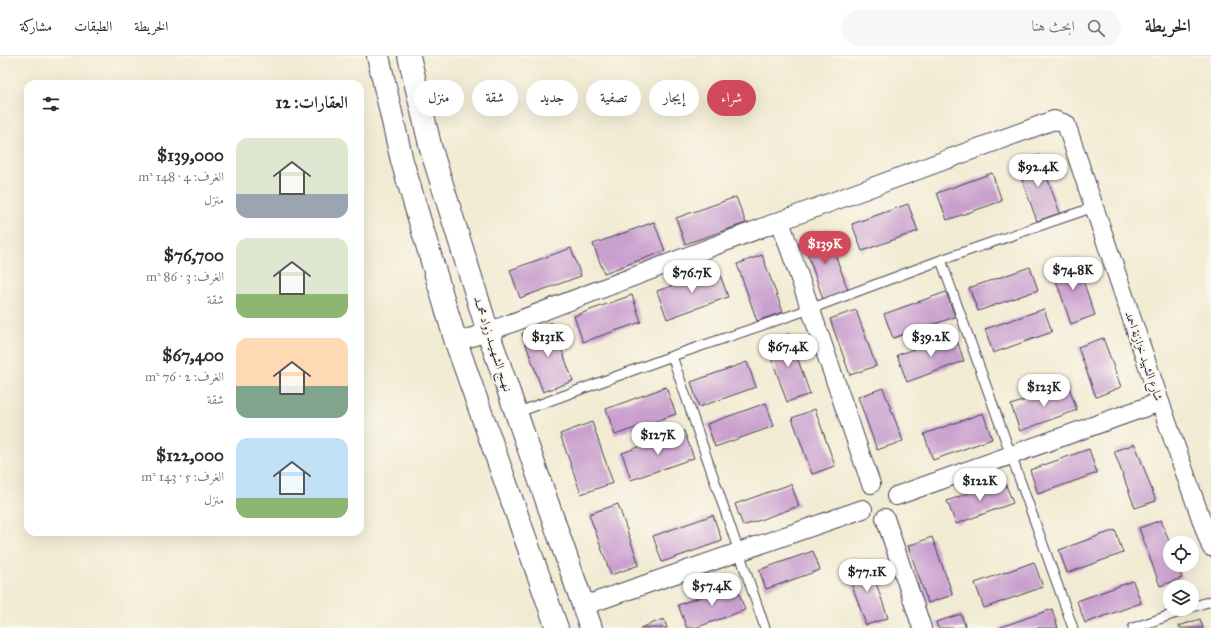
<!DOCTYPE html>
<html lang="ar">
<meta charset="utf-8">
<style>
body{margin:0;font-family:"IM FELL Great Primer",Amiri,serif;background:#f7f7f7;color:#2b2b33;direction:rtl;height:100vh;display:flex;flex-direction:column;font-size:15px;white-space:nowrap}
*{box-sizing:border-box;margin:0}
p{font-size:13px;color:#7c7c81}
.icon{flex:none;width:22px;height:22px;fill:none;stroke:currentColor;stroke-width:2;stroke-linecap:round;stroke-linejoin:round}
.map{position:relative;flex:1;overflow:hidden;direction:ltr}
.sheet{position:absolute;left:24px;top:24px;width:340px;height:456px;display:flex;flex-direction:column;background:#fff;border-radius:12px;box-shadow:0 4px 16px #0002;direction:rtl}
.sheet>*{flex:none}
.guide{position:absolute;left:376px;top:24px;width:380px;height:36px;direction:rtl;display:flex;gap:8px}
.controls{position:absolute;left:1163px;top:480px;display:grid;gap:8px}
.controls a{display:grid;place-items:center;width:36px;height:36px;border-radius:50%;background:#fff;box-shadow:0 4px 16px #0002;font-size:20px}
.price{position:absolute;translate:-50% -34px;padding:0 9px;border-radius:14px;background:#fff;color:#222;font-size:13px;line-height:26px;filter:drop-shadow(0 1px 2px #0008)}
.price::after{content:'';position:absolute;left:50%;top:24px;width:12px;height:9px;margin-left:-6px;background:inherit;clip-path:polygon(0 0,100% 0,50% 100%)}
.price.selected{background:#d1495b;color:#fff}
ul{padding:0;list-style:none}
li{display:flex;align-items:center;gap:12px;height:100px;padding:0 16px}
li span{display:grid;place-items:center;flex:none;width:112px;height:80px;border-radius:12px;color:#555}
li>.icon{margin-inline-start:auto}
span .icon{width:48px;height:48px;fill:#fffc;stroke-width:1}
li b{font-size:17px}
h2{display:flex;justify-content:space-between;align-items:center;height:48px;padding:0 16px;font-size:17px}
.chip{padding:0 14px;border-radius:18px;background:#fff;box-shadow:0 4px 16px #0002;font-size:14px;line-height:36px}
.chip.selected{background:#d1495b;color:#fff}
header{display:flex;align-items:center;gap:24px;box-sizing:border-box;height:56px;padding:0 20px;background:#fff;border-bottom:1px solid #e1e1e2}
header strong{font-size:19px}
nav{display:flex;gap:22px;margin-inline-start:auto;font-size:14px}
.search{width:280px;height:36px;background:#f7f7f7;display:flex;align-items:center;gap:10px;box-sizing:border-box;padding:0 14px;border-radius:22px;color:#7c7c81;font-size:15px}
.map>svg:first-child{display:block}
</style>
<header>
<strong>الخريطة</strong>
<div class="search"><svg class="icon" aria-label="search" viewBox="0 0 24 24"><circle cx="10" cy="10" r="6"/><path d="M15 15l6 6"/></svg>ابحث هنا</div>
<nav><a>الخريطة</a><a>الطبقات</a><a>مشاركة</a></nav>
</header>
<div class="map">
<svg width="1211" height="572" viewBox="0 0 1211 572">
<rect width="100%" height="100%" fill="#fbf7ec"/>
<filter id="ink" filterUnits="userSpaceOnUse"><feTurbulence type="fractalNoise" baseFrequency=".025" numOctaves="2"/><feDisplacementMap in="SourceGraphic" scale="8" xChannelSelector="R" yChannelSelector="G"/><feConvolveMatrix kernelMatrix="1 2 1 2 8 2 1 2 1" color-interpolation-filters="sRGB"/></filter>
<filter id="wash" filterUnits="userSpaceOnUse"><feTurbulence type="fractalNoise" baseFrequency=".012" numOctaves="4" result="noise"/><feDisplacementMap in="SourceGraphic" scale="16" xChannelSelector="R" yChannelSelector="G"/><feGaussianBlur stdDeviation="0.9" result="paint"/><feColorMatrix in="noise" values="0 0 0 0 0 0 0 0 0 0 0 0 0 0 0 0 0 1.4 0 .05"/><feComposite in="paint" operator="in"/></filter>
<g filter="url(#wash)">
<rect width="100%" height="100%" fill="#f2ebd3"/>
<g id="blocks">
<path fill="#c99fce" d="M1039,99L1060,157L1037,165L1016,107Z
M992,117L1002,145L947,164L937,137Z
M736,141L746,167L685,188L676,162Z
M908,148L918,175L862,195L852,168Z
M654,166L665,195L604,217L593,188Z
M827,176L848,234L823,243L803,184Z
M571,192L581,220L520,242L510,214Z
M762,199L783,256L757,265L737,208Z
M1075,202L1095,259L1071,268L1051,210Z
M1030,211L1038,234L978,255L969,232Z
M718,213L728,241L667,263L657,235Z
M946,236L955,261L893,282L884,258Z
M632,239L641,266L583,286L574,260Z
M1044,253L1052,276L993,297L985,273Z
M856,254L876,310L850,319L830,263Z
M552,267L573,325L543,336L522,278Z
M789,278L810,338L787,346L766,287Z
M955,279L964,305L907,326L897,299Z
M1103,282L1121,331L1096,341L1078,291Z
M747,306L756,331L699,351L691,326Z
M1068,329L1077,354L1020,375L1011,349Z
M666,331L676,358L615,379L606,353Z
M883,332L903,385L877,394L858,341Z
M766,347L774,370L715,391L707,368Z
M815,353L835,410L812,418L792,362Z
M983,357L992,383L933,404L924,378Z
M592,366L613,427L581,438L560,378Z
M684,375L694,402L631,424L622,397Z
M1135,388L1156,445L1135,452L1114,395Z
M1089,393L1097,417L1038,438L1030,414Z
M1004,424L1013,447L956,468L947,445Z
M791,428L799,450L743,470L735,448Z
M618,448L639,509L611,519L589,458Z
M713,459L722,485L662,506L653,480Z
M1161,464L1170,488V509H1177L1182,522L1160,530L1139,472Z
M1115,474L1123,497L1067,517L1059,494Z
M932,481L953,539L928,547L908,490Z
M813,495L820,514L766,533L759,514Z
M868,504L888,562L866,569L846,512Z
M1034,506L1043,531L984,552L975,527Z
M1133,525L1141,547L1085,567L1077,545Z
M736,528L745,554L695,572H687L678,549Z
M1052,553L1058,572H998Z
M961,558L966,572H938L936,566Z
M664,563L667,572H640Z
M1200,563L1203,572H1180L1179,570Z"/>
</g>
</g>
<g filter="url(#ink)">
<use href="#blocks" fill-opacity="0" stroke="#414052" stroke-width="1"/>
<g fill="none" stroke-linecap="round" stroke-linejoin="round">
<defs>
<path id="lane" d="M516,357L672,300
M1192,551L1211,545
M765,572L672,300L810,253L941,204
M1073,572L941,204L1094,151
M1133,572L1188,553"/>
<path id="street" d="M780,165L871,428
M456,286L488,276L780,165L1054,64L1066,68L1160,346L1211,491
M896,440L1160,346
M885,462L922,572
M583,550L863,453"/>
<path id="secondary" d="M378,0L402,105L456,286L557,572
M409,0L431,93L488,276L591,572"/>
</defs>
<use href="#lane" stroke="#414052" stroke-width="11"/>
<use href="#street" stroke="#414052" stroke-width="20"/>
<use href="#secondary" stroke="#414052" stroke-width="24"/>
<use href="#lane" stroke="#fff" stroke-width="9"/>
<use href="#street" stroke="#fff" stroke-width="18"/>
<use href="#secondary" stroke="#fff" stroke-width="22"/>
</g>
</g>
<g text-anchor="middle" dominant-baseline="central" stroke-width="4" stroke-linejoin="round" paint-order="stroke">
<g font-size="12" fill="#22223b" stroke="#fbf7ec">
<text transform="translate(493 288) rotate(72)">نـهــج الشـهـيــد زواد محمــد</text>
<text transform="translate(1144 300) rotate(71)">شارع الشهيد خزازنة احمد</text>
</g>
</g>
</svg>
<div class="controls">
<a><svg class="icon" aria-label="locate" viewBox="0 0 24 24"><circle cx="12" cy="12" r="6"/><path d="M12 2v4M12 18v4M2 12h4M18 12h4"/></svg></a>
<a><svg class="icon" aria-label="layers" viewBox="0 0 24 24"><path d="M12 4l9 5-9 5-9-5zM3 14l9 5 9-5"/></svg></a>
</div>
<b class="price" style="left:1038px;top:132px">$92.4K</b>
<b class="price selected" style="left:825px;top:209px">$139K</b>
<b class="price" style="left:1073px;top:235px">$74.8K</b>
<b class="price" style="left:692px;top:238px">$76.7K</b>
<b class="price" style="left:548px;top:302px">$131K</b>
<b class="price" style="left:931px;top:302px">$39.2K</b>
<b class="price" style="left:788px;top:312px">$67.4K</b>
<b class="price" style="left:1044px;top:352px">$123K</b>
<b class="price" style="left:658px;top:400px">$127K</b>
<b class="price" style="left:980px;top:446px">$122K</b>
<b class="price" style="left:867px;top:537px">$77.1K</b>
<b class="price" style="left:712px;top:551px">$57.4K</b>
<div class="guide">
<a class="chip selected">شراء</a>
<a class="chip">إيجار</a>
<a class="chip">تصفية</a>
<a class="chip">جديد</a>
<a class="chip">شقة</a>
<a class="chip">منزل</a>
</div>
<section class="sheet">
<h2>العقارات: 12<svg class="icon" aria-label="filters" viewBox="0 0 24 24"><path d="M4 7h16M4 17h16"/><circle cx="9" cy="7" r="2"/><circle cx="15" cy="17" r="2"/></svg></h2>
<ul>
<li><span style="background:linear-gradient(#dfe7d0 70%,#9aa5b1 0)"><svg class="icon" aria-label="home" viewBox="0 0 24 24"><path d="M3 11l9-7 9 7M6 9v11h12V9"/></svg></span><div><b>$139,000</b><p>الغرف: 4 · 148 m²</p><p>منزل</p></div></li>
<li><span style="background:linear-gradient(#dfe7d0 70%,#8fb573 0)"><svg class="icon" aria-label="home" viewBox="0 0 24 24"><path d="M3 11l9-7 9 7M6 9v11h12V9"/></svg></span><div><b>$76,700</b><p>الغرف: 3 · 86 m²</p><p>شقة</p></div></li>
<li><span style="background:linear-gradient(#ffd9b3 60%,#7fa58c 0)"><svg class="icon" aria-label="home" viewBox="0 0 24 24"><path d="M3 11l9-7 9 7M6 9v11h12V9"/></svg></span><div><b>$67,400</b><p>الغرف: 2 · 76 m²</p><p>شقة</p></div></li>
<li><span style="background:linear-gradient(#bfe0f5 75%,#8fb573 0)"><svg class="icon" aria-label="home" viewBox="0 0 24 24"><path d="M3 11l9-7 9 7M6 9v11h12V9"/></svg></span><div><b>$122,000</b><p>الغرف: 5 · 143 m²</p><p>منزل</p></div></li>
</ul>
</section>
</div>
